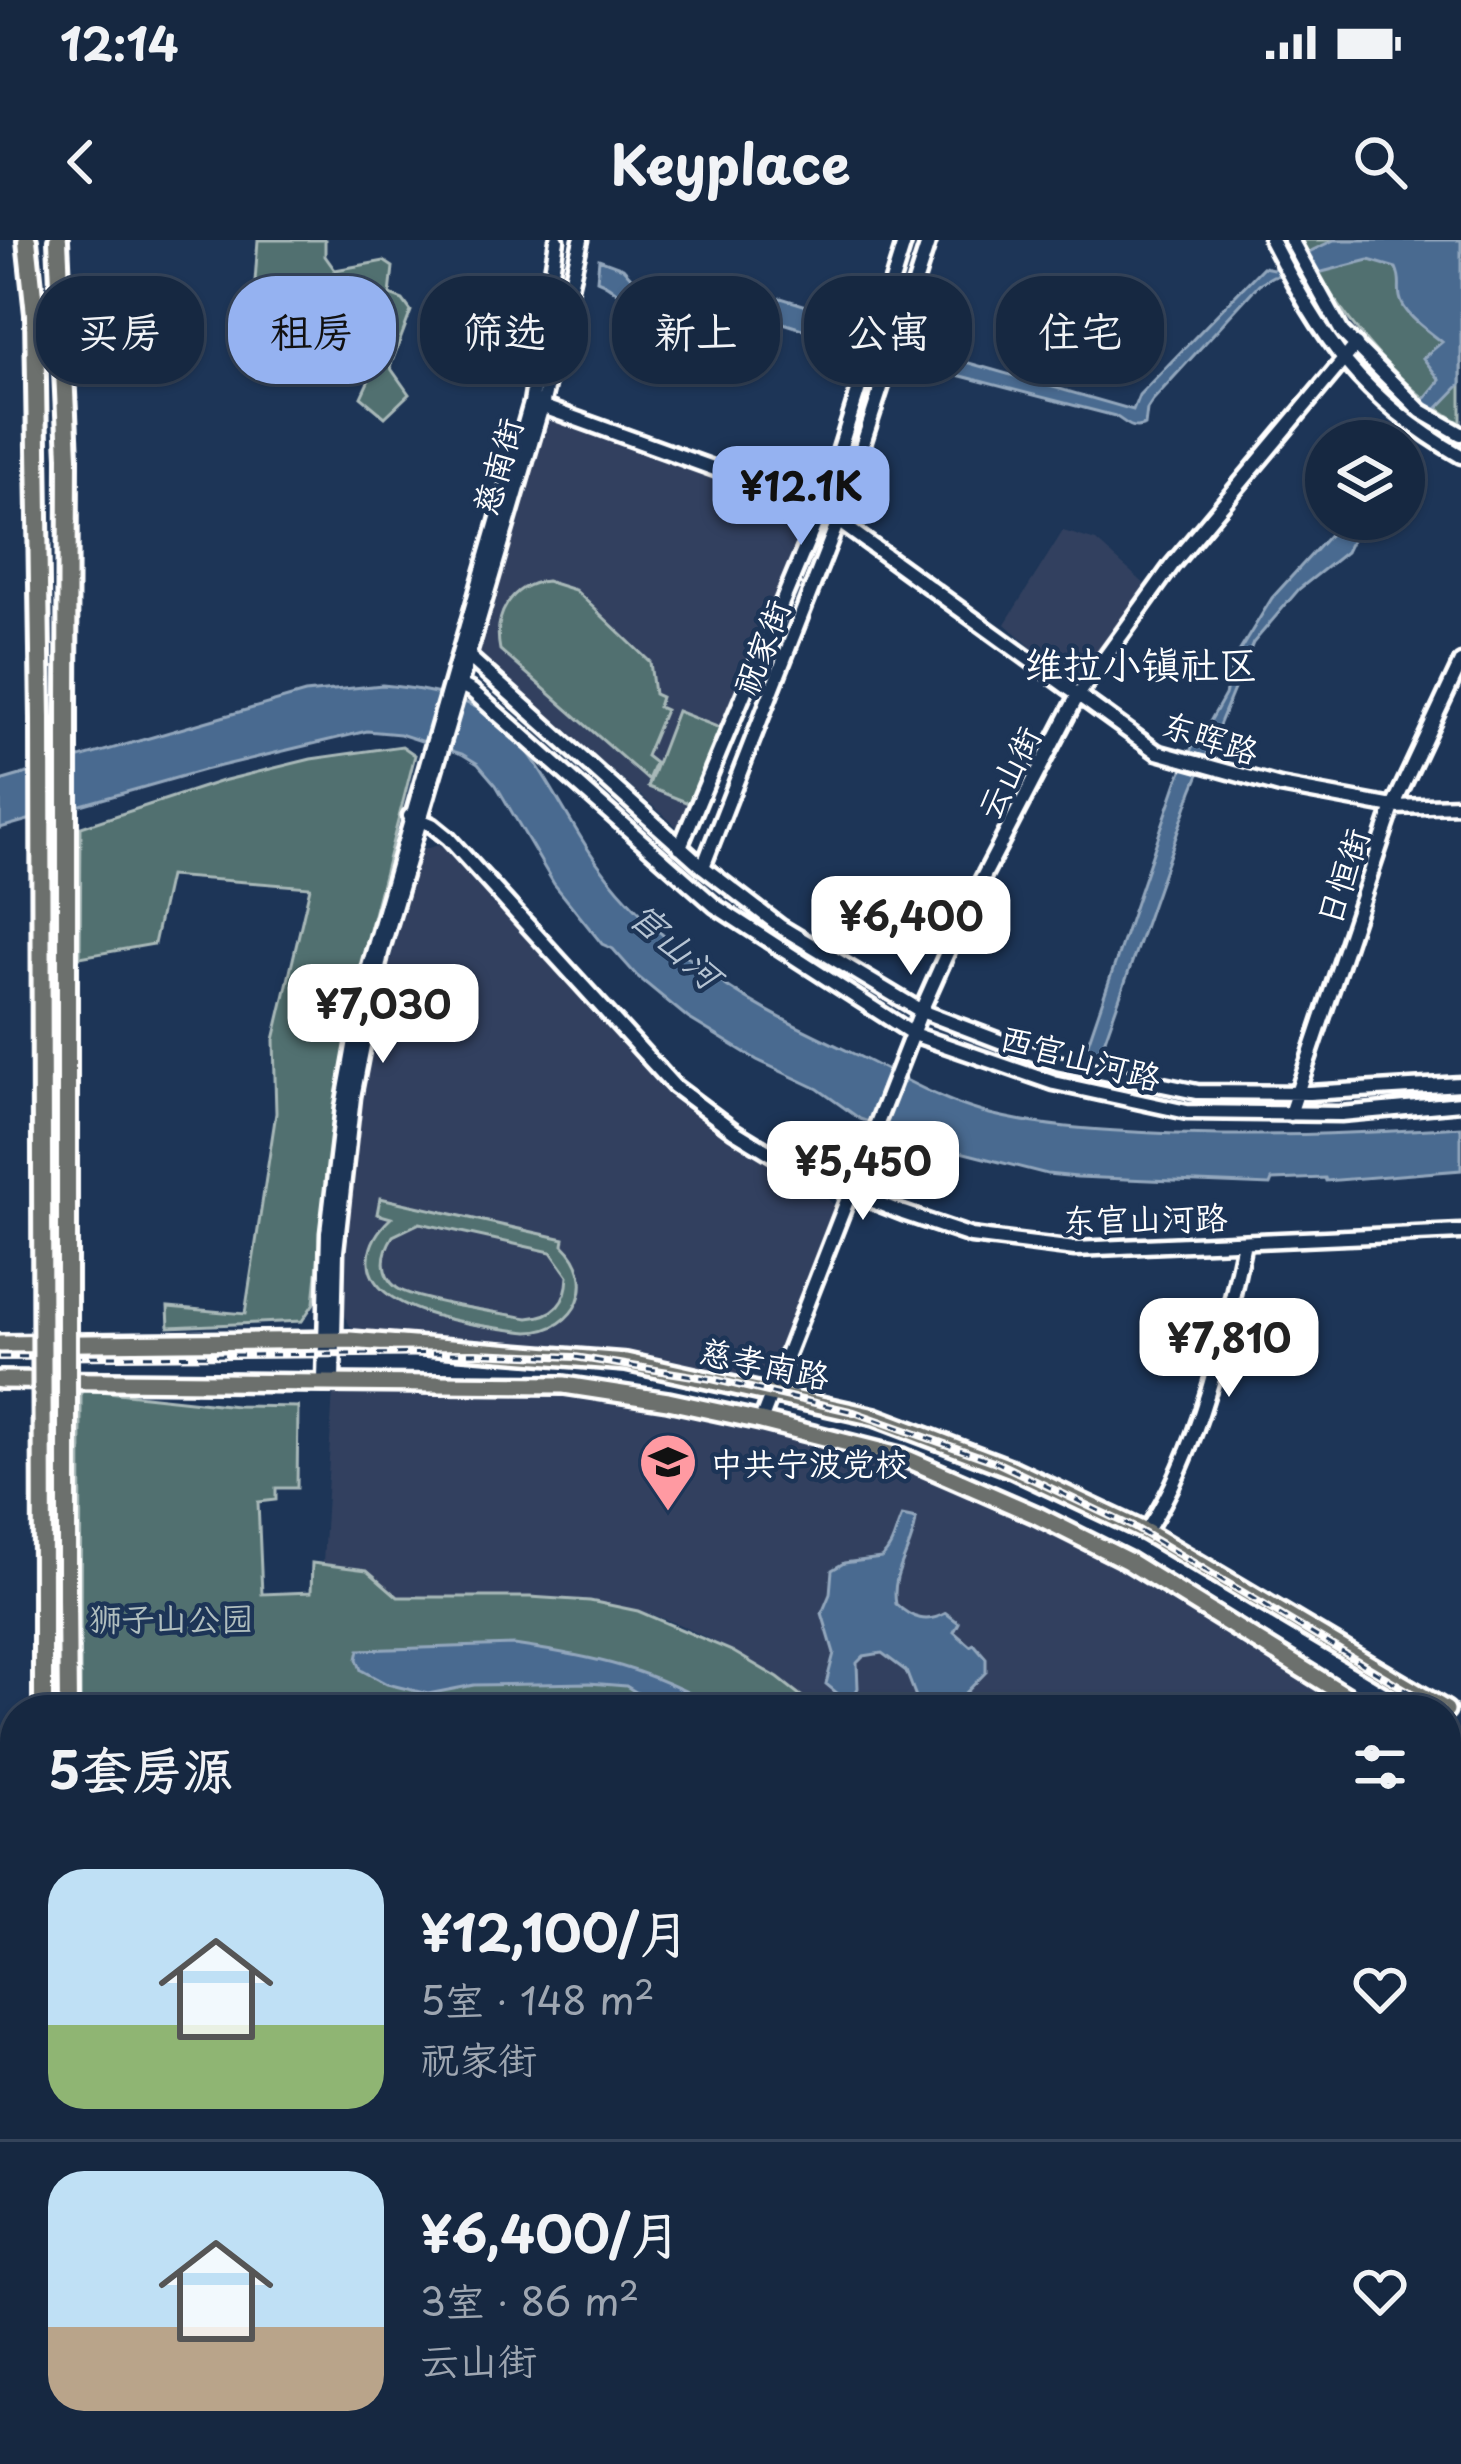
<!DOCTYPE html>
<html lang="zh">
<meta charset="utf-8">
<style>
body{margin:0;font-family:"Playpen Sans","LXGW WenKai TC",sans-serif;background:#1f3048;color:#f1f3f6;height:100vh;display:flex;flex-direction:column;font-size:45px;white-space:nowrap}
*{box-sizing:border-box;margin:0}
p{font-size:39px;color:#9ea6b1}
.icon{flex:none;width:66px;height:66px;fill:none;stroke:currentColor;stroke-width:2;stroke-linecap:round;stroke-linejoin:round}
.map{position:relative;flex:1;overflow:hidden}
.details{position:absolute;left:0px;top:1455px;width:1461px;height:771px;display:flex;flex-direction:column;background:#162841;border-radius:48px 48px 0 0;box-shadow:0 3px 9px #0004,0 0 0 3px #35445a}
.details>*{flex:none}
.guide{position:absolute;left:36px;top:36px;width:1389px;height:108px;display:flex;gap:24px}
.controls{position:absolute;left:1305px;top:180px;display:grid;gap:24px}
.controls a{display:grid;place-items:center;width:120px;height:120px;border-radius:50%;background:#162841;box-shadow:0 3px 9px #0004,0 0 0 3px #35445a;font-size:60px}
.price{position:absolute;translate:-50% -102px;padding:0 27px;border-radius:24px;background:#fff;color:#222;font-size:39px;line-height:78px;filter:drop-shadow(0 3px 6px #0008)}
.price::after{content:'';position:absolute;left:50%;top:72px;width:36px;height:27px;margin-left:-18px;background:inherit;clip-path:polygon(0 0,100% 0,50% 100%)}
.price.active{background:#95b2f1;color:#111}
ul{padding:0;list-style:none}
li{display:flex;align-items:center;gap:36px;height:300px;padding:0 48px}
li+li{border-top:3px solid #35445a}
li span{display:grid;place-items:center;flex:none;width:336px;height:240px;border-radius:36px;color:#555}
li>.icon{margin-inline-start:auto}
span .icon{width:144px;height:144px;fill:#fffc;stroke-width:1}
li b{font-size:51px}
h2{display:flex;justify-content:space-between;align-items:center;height:144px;padding:0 48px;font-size:51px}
.pill{padding:0 42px;border-radius:48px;background:#162841;box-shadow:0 3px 9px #0004,0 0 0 3px #35445a;font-size:42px;line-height:108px}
.pill.active{background:#95b2f1;color:#111}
.status{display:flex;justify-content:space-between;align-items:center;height:84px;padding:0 60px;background:#162841;direction:ltr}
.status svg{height:33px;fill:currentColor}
header{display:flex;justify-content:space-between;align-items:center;height:156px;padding:0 48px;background:#162841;font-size:54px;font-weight:700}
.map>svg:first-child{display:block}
</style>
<div class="status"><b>12:14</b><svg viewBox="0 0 49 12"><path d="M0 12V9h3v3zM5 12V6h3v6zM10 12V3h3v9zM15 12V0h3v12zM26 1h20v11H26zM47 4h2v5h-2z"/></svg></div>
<header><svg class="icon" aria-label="back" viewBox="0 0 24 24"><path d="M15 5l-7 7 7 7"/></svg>Keyplace<svg class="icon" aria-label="search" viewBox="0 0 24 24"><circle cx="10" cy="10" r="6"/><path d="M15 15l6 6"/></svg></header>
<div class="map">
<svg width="1461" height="2224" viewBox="0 0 1461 2224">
<rect width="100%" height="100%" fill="#1d3557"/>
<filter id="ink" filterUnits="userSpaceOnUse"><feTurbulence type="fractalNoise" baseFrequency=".00833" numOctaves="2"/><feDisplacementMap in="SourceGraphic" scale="24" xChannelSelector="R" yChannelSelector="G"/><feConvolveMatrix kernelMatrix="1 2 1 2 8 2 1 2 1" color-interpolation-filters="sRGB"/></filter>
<g filter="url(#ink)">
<path fill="#32415f" d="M548,174L755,249L812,274L684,593L476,413Z
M1063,291L1096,301L1148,347L1075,446L1005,384Z
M439,605L458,619L681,863L821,952L835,966L774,1124L759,1137L556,1106L367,1095L350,1086L341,1068L352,893L369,797L421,610Z
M333,1150L562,1153L669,1168L901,1223L1128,1327L1359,1470H820L778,1437L732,1410L678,1384L638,1370L590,1360L530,1356H398L367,1329L323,1323Z"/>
<path fill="#517070" stroke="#a8b8b8" stroke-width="3" fill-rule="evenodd" d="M258,0H325V16L335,30L384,21L393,27L390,55L403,60L411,71L390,127L409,154L385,177L361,157L397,79L367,69L352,95L332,85L251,97Z
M1298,0H1461V183C1393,146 1335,67 1298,0Z
M546,341L575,350L650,422L654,454L661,457L658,467L665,470L646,516L655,523L648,540L500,410C493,376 510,345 546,341Z
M677,471L720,488L691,564L648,547Z
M402,506L415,515L356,744L332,886L314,1063L302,1081L169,1087L168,1067L245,1074L276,873L274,800L310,647L169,636L154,704L80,717L81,587L222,541L311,519Z
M380,958L564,999L563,1005C600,1040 577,1091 528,1092C486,1087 365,1075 369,1018C370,1001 379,989 391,978L377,974ZM420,983L551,1012L568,1036C567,1063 555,1076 528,1078C502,1073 415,1061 397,1048C379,1034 382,1013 393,996Z
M81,1149L236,1166L298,1167L297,1248H276V1260L258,1262L262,1354L311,1352L312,1323L367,1330L398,1357H530L590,1361L638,1371L732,1411L778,1438L819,1470H80Z
M603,2211H1162L1168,2224H562L587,2223Z"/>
<path fill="#496b90" stroke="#92a6bc" stroke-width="3" d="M1334,0H1461V144L1404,203L1389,201L1440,140L1423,118L1442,102C1429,91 1403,75 1400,57C1398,47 1402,41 1396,28L1369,20L1322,32L1273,36L1259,44L1153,160L1147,169L1145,185C1131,191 1126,182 1115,176L903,121L774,80L732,91L643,71C625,64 617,47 597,40L599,19L623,28L640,47L667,58L738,67L781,58L830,73L846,84L869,88L906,105L1133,170L1139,155L1263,27L1273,29Z
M1344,279H1362L1346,312L1299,349L1253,403L1192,551L1103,805L1098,811L1087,806L1177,542L1196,498L1203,494L1225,455L1234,420L1272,358Z
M382,445C518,457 523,506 588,609C615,652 654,689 693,721C740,760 795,786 850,812C893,832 936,859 982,872C1037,887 1095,890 1153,893C1256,898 1358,894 1461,887V930L1326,941L1325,938L1272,940L1270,945L1077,937L1047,934L941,907L860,879L818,849L757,820L688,778L637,736L613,709L602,704L554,644L496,545L478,524L462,514L400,494L367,491L204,530L0,588V541L305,453Z
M902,1276L916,1279C913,1311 890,1332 896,1364C912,1379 927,1384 946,1373L959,1383L954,1392L970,1406L974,1404L986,1418V1432L959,1460L957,1470H921L906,1431L882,1413L864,1416L857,1423L858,1448L850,1464L826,1444L834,1413L822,1373L830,1354L832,1330L844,1323L881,1318C894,1307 895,1290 902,1276Z
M514,1405C596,1417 648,1428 721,1470H665L626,1446L589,1443L474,1445L428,1454L387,1444L361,1430L357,1419L359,1410Z
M794,2211H1110L1117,2224H785Z"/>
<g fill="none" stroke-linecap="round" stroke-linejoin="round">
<defs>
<path id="minor" d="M1271,0C1323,100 1360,158 1461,216
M1291,0L1342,92L1421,171L1461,194
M538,165L754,243L838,281L1157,512L1280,546L1393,567L1461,565
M467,415L703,627L781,687L921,771L1057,823L1197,852L1309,853L1461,844
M457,443L472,451L715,666L913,794L1054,843L1187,872L1341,874L1461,863
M410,576L432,585L448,598L674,846L734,891L806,935L903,973L971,996L1075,1009L1461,992
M680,607L822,267L905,0
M703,627L838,281L929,0
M1290,874L1393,567L1461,422
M324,1140L328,993L343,867L367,734L531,163L557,0
M333,1140L336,1011L353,857L381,713L542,166L581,0
M761,1181L921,771L966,670L1078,455L1172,325L1356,105
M1146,1292C1201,1207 1224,1100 1244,1002
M1446,1938L1461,1952
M1446,2083L1461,2068
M1308,2224L1320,2211"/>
<path id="major" d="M0,1104L350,1100L626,1122L875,1177L1012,1229L1146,1292L1446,1470
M0,1140L564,1145L668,1161L761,1181L903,1217L1036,1275L1128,1321L1369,1470
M1446,1527L1461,1509
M1446,1560L1461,1543
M1175,2211L1181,2224
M1189,2211L1195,2224"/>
<path id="highway" d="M27,0L35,74L41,479
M58,0L68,217L67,468
M67,1357L68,1470
M43,1358V1470
M45,2211V2224
M71,2224V2211"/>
</defs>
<use href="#minor" stroke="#fff" stroke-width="21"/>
<use href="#major" stroke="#fff" stroke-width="24"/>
<use href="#highway" stroke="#fff" stroke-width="26"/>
<use href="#minor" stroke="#1d3557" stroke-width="12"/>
<use href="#major" stroke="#6c706d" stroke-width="15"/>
<use href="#highway" stroke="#6c706d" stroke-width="16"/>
<defs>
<path id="rail" d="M0,1117L475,1113L575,1117L712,1139L854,1172L996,1222L1135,1288L1440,1470
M1446,1489L1461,1500"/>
</defs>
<use href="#rail" stroke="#fff" stroke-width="8"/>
<use href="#rail" stroke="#1d3557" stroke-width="3" stroke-dasharray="9" stroke-linecap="butt"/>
<defs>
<path id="highway-bridge" d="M41,479L43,1358
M67,1357V468"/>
</defs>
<use href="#highway-bridge" stroke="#fff" stroke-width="26" stroke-linecap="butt"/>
<use href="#highway-bridge" stroke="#6c706d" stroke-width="16"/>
</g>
</g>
<defs>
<symbol id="university-pin" viewBox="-11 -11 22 30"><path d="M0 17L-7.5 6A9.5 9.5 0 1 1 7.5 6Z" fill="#ff9aa2" stroke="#1d3557"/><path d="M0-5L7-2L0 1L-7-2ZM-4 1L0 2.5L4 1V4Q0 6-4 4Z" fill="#111"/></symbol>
</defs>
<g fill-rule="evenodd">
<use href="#university-pin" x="635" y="1189" width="66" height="90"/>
</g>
<g text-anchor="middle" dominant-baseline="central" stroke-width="9" stroke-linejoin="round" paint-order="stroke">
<g font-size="33" fill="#fff" stroke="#1d3557">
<text transform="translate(496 226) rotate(-74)">慈南街</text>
<text transform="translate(760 407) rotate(-69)">祝家街</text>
<text transform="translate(1211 496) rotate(18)">东晖路</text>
<text transform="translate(1007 532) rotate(-63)">云山街</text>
<text transform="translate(1341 636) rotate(-72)">日恒街</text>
<text transform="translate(1081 816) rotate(15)">西官山河路</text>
<text transform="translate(1145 977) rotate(-1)">东官山河路</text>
<text transform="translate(765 1122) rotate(12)">慈孝南路</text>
</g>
<g font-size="33" fill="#fff" stroke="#1d3557" text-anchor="start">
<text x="710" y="1222">中共宁波党校</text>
</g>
<g font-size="33" fill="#b1bfbf" stroke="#1d3557">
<text x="171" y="1377">狮子山公园</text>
</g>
<g font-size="36" font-style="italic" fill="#b6c4d3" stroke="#1d3557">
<text transform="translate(677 704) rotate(42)">官山河</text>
</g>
<g font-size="39" fill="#fff" stroke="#1d3557">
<text x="1141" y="422">维拉小镇社区</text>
</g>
</g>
</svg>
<div class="controls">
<a><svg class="icon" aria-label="layers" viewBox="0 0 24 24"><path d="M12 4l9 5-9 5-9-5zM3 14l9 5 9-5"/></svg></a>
</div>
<b class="price active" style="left:801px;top:308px">¥12.1K</b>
<b class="price" style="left:911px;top:738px">¥6,400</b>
<b class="price" style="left:383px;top:826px">¥7,030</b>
<b class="price" style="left:863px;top:983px">¥5,450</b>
<b class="price" style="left:1229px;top:1160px">¥7,810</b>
<div class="guide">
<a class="pill">买房</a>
<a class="pill active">租房</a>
<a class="pill">筛选</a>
<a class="pill">新上</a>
<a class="pill">公寓</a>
<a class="pill">住宅</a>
</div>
<section class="details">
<h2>5套房源<svg class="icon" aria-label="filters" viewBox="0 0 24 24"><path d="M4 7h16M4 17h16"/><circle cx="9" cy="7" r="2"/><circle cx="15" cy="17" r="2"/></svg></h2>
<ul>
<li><span style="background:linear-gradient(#bfe0f5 65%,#8fb573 0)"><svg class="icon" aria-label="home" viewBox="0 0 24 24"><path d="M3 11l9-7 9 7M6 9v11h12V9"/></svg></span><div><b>¥12,100/月</b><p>5室 · 148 m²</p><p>祝家街</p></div><svg class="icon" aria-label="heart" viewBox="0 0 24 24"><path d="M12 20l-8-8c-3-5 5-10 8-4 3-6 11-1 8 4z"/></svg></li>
<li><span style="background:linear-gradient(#bfe0f5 65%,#b9a48a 0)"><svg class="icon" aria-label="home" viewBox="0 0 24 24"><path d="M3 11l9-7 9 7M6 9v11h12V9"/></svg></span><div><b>¥6,400/月</b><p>3室 · 86 m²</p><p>云山街</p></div><svg class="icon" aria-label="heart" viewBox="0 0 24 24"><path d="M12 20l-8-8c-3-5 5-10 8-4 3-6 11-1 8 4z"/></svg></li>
</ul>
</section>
</div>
